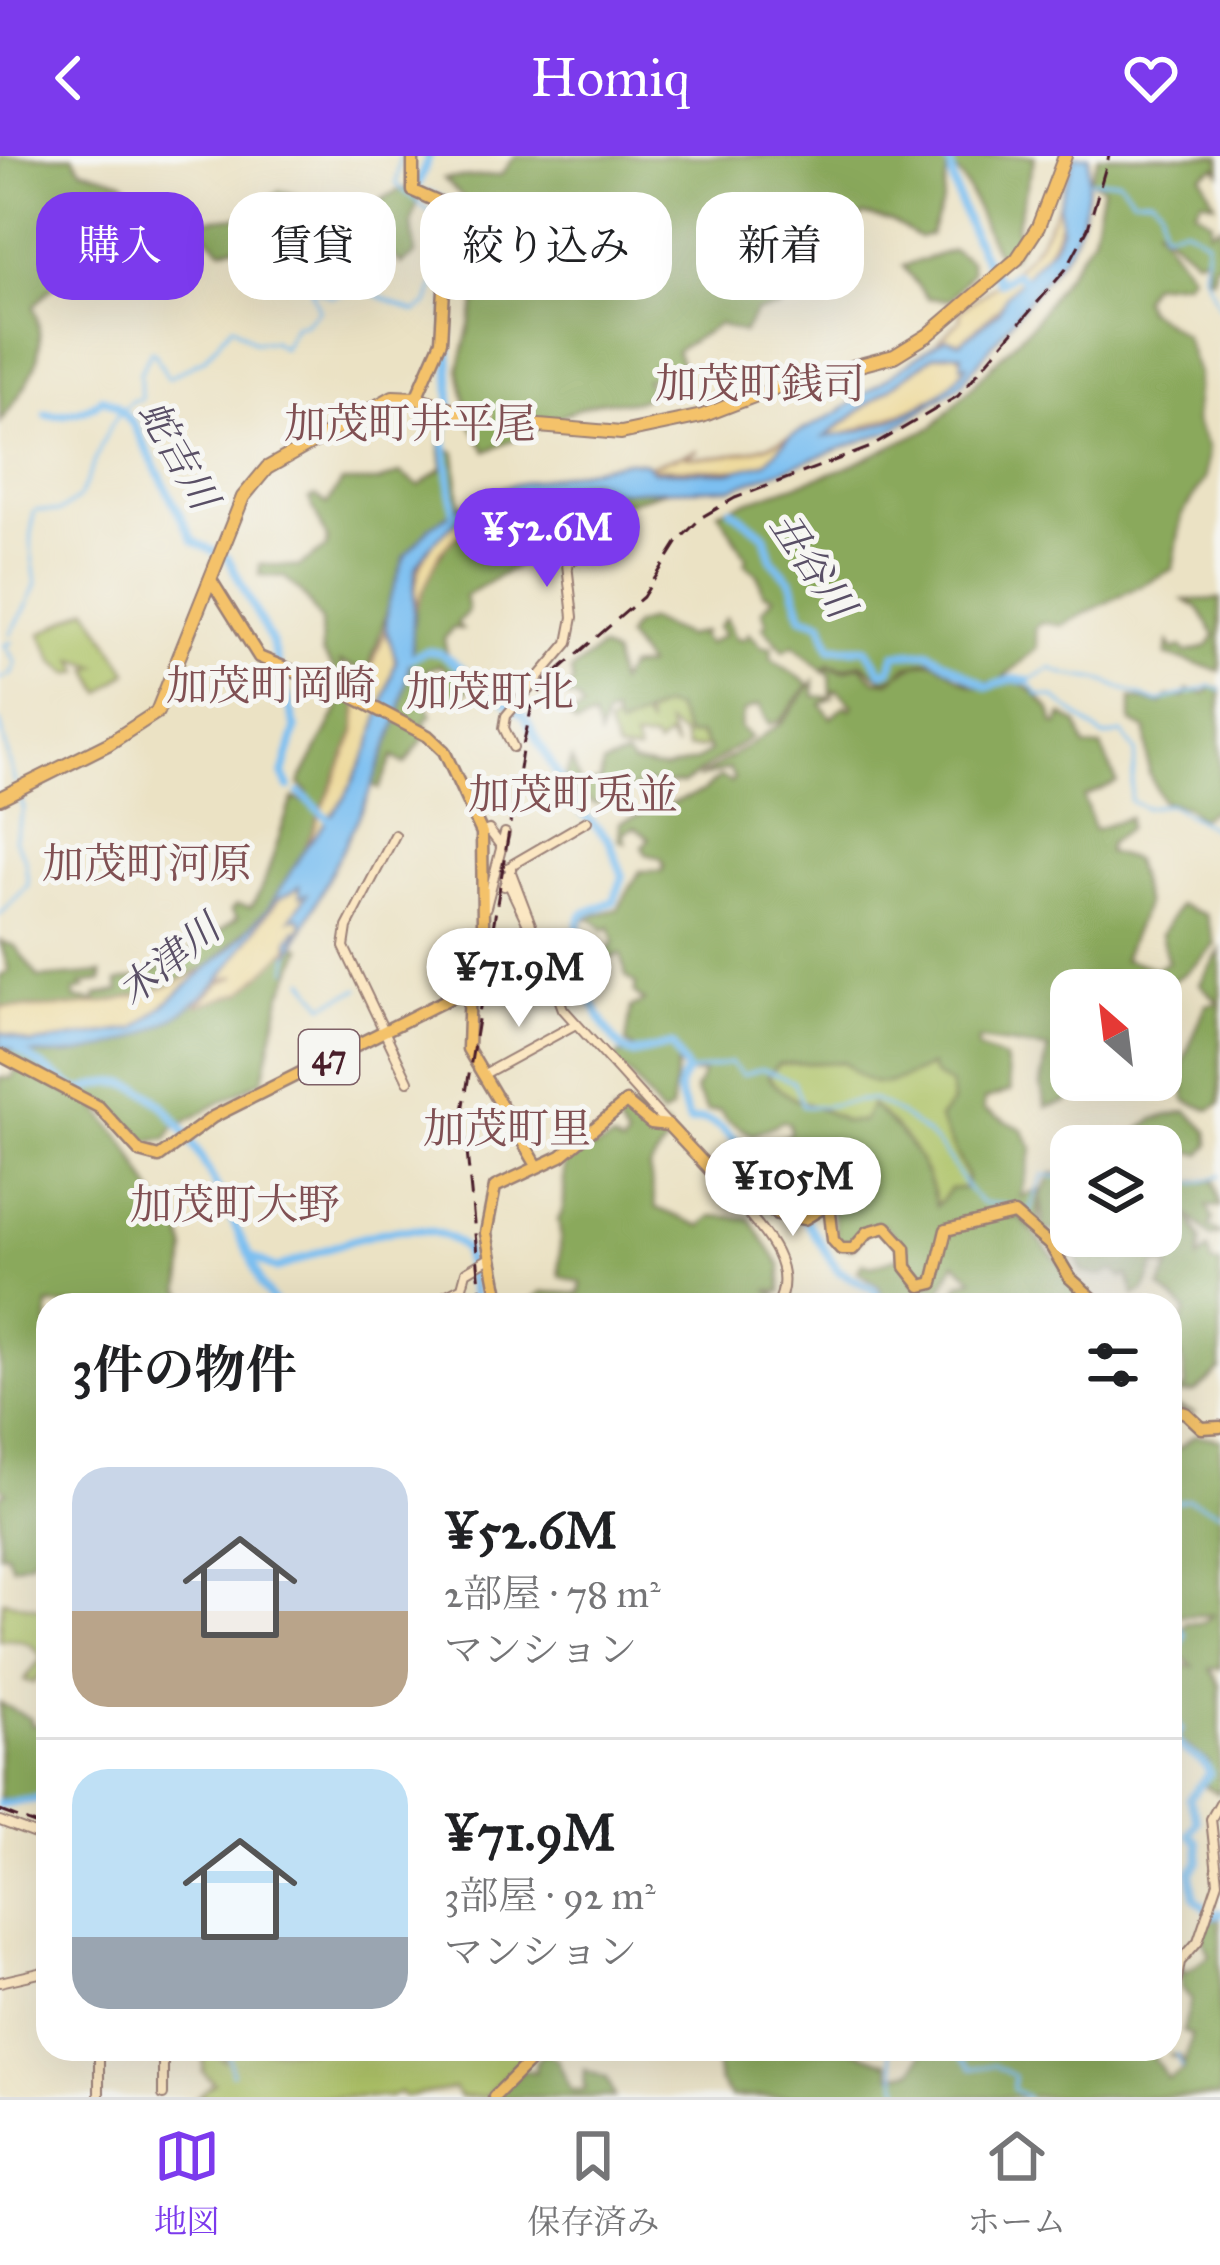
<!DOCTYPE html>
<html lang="ja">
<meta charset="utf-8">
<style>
body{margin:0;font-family:"IM FELL Great Primer","Noto Serif JP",serif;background:#f6f6f6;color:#202124;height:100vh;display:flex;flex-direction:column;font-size:45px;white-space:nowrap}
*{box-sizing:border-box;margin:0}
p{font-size:39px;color:#757577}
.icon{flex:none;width:66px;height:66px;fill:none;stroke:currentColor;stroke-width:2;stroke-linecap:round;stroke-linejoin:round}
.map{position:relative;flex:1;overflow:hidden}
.details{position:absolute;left:36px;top:1137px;width:1146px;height:768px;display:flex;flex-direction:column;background:#fff;border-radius:36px;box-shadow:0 12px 48px #0002}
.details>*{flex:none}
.top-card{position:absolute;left:36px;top:36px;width:1149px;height:108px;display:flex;gap:24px}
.needle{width:78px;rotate:332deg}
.fabs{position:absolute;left:1050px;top:813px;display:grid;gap:24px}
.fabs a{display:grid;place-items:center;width:132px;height:132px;border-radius:24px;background:#fff;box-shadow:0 12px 48px #0002;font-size:60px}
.price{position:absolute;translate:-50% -102px;padding:0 27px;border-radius:42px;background:#fff;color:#222;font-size:39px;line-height:78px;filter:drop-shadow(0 3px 6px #0008)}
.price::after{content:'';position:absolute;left:50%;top:72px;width:36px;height:27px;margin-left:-18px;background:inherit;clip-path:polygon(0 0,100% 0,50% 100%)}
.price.current{background:#7c3aed;color:#fff}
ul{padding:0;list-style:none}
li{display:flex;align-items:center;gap:36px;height:300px;padding:0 36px}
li+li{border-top:3px solid #e0e0e0}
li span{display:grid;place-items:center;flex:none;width:336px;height:240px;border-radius:36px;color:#555}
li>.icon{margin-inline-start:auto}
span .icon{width:144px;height:144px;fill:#fffc;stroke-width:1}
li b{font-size:51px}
h2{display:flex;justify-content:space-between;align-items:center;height:144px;padding:0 36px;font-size:51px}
.chip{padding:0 42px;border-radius:36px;background:#fff;box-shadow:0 12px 48px #0002;font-size:42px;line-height:108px}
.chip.current{background:#7c3aed;color:#fff}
header{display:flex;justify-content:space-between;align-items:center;height:156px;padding:0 36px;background:#7c3aed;color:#fff;font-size:54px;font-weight:600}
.dock{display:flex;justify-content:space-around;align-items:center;height:168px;border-top:3px solid #e0e0e0;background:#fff;font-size:33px;color:#757577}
.dock a{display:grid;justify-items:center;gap:6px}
.dock .current{color:#7c3aed}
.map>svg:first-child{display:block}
</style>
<header><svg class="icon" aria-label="back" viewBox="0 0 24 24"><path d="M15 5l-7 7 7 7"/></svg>Homiq<svg class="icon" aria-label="heart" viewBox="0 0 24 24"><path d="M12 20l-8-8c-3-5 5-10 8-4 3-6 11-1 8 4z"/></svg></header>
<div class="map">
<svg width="1220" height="1941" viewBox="0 0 1220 1941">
<rect width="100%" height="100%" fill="#f6f6f2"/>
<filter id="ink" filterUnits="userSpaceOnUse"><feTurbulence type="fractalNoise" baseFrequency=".00833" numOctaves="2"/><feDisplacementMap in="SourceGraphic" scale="24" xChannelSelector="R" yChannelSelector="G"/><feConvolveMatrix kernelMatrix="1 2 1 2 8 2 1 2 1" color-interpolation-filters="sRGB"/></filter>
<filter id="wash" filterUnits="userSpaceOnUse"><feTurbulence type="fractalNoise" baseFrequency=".004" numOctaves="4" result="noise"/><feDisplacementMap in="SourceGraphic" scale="48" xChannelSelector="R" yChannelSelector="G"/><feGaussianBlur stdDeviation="2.7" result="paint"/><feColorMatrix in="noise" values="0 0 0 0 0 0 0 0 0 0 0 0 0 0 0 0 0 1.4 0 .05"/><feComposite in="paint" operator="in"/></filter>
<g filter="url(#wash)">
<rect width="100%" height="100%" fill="#ebe2c4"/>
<path fill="#aec367" stroke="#7c7149" stroke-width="3" d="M88,452L128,516L102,537L89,513L97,510L74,503L81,516L70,518L54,505L41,478Z
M663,549L675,553L709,591L687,593L683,580L667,569L676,593L668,581L657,590L654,584H634L638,597L617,595L607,570L616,565L619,572L642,561L649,571L645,561Z
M844,906C877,940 894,925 930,909L951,929L952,947L940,963L967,1020L965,1032L936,1050C928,1006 905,978 872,950L863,965L845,966C818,946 789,951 768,920L778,908Z
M3,1444L45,1453L48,1448V1509L34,1527L24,1524L42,1502C33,1486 17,1481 0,1484Z
M226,1893H531L485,1941H460L453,1933L405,1941L400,1936L389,1941H197L214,1927L203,1916L204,1898L212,1896L225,1905Z"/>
<path fill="#8aa95c" stroke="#6a6444" stroke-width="3" fill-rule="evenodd" d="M0,0H73L81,13L123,25L143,46L141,57L91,107L50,133L34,150C50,204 29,224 0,267Z
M515,0H1035L1016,70L1020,87L1012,101L1001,103C981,77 973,23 948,10L943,46L930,79L919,82L891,65L863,59L846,83L817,95L819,103L805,116L796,96L788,98L794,123L780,152L756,156L743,177L719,168L676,195L682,209L646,224L652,236C635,253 619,242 600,246C561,255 524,283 486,295L470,267L459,213L479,135L468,46L444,23L501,19Z
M1099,0H1220V17L1216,11L1202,19L1215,47L1202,43L1195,54L1211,64L1210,74L1220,69V107L1215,106L1213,121H1208L1206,100L1195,102L1156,69L1191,118L1186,125L1150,128L1142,143L1146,153L1184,179L1198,218L1195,265L1208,292L1205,323L1182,359L1173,413L1062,469L1041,466L1035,472L1037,491L997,528L966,524C933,482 915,515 884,524L861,507L844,512L829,508L823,514L794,489L784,494L763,471L767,467L762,454L774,441L763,437L758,418L744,407L747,402L718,355L845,312L934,270L1033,167L1093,80L1103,31L1090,24Z
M406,32L419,39L412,66L415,99L402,108L370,79L302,58L283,70L285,120L265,128L258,125L239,90L221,93L192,65L238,61L280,35C304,38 341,60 364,53C378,48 390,36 406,32Z
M953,94L970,105L972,115L949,144L927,142L903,110Z
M440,287L455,297L460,348L405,400L358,546L355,576L295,715L268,752L210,810L142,841L78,852L0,851V821L9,815L0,785L15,790L39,822L102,817V825L81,828L85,832L74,836L75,843L96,845V839L119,835L117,826C163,818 200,789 237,762L231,754L237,749L251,751C272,719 277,676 294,642L303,646L308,636L299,628L355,521L363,515L340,507L344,520L339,521L322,498L321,465L303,438L284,421L259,419L260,408L298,411L326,392L328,384L309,343L315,340L327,348L342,326H378L400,317L419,330L443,312Z
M671,333L556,368L554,383L542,395L465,440L468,455L457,467L462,473L453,472L444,483L447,499L474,529L457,544L445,538L446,515L440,509L425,514L436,541L426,547L432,559L424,565L429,575L405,608L393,601L379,633L372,629L400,550L416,451L427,418L450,385L483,368L613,335Z
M1220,443V515L1166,499L1169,486L1174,494L1182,491L1186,497L1208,490L1215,480L1198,452L1184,444Z
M726,462L735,482L745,483L749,477L762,491H772L771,502L809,528L780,565L769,568L759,549L744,555L740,572L751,581L683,628L646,627L596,648L571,637L564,622L572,604L581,631L600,625L603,609L626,600L632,608L665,613L696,605L710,595L700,579L687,580L675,553L663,550L618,572L613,558L605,561L599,580L593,562L576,569L569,561L583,553L577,543L560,539L573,527L571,515L600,492L614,500L618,527L629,512L647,510L626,481L634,469L649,464L686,480L705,475L700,479L707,488L724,479L718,471Z
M932,505C949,510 958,525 973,529C1010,538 1008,509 1040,543C1049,552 1052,554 1054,567L1058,569L1062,559L1078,568L1085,591H1101L1117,626L1084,641L1094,674L1129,661L1128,673L1109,687L1107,696L1134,704L1145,749L1123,803L1156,812L1168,806L1161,779L1179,749L1206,759L1215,788C1182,826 1166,834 1116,834L1110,818L1057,831L1056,837H1071V924H1084L1067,946L1046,951L1041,929L1048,893L978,884V893L1005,903L1011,935L984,944V954L1022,973L1033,992L1021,1041L1040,1034L1038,1067L1033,1075L1020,1059H1000L1021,1063L1095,1149H950L959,1128L973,1122L955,1106L934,1148H927L922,1135L919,1149H884L879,1130L858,1115L862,1107L872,1110L898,1101L917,1128L928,1132L935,1127L939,1106L931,1128L919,1127L907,1111L906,1092L883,1068L868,1074L852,1093L838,1090L832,1050L851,1039L834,1026L837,1020L797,1011L777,986L790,977L789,967L783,965L753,979L727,964L720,954L707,955L695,935L703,917L689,918L677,909L671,954L662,960L632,921L613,907L619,899L637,896L626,887L631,852L644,845L634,837L636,828L626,820L621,798L601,807L592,804L588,819L576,793L585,791L603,801L614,785L610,771L604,774L590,761L583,765L575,788L581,762L618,753L640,715H662L664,710L661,702L646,698L643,691L649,682L635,671L623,676L625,686L619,684L620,666L702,636L720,621L731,626L734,622L729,613L697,623L782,567L814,525V540L832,542L821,548L831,562L845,549L850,553L853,549L837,534L831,539L830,518L824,516L829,511L844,515L860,509L875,524L889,526L908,510ZM844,906C879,942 892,925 931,910L934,919L951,929L952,947L939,963L967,1020L965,1032L950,1033L936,1050C927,1005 905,978 871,949L863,965L845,966C818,946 789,951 768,920L778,908Z
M1211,531L1220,533V660L1211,655L1199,663L1187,651L1162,645L1149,618L1146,574L1131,566V542L1162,548L1168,541H1186L1188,534L1206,537Z
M293,789L302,792L281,840L263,923L174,972L167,983L143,986L124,965L0,898V891C83,917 175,873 232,810L237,808L226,820H237L198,849L243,836L282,796L291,797Z
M1220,794V948L1209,954L1185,944L1183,906L1206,849L1218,846L1200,828Z
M16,913L93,948L126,988L157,1044L178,1060L186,1094L181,1134L194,1149H48V1373L41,1375L42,1386L30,1405L12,1410L6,1396L0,1398V1340L6,1336L0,1330V922H12Z
M633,950L668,973L666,987L649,1012L656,1052L701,1070L712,1060L749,1062L781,1110V1136L767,1134L777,1140L774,1149L766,1145L759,1149L526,1148L542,1136L580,1138L581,1127L560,1120C558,1101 563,1081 558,1064C571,1044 558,1016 568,992L589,982L593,993L613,984L622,990L627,983L613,959L632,960Z
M1187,955L1208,976L1209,989L1201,998L1132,986L1134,977L1154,963Z
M1052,1017L1071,1021V1080H1151L1159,1085L1167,1059L1161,1049V1024L1172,1048L1186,1027L1214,1024L1220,1051L1207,1050L1213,1064L1209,1070L1220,1078L1211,1081L1187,1057L1201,1084L1198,1104L1208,1093L1212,1107L1220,1108V1214L1195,1236L1178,1238L1170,1247L1196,1258L1170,1252V1226L1174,1236L1186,1232L1182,1200L1170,1213L1178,1196L1170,1171L1181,1168L1186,1155L1160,1131L1170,1110L1155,1108L1145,1134L1135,1140L1127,1118L1122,1122L1114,1114L1101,1120L1082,1116L1077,1098L1069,1101L1066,1096L1070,1092L1056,1074L1043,1075L1041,1039Z
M1195,1279L1220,1283V1513L1210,1512L1220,1530L1219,1638L1204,1629L1209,1606L1178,1584L1183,1574L1170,1548V1520L1179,1510H1193L1174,1495L1175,1481L1186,1467H1203L1213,1459L1170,1460V1291L1178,1293Z
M0,1547L31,1563V1569L48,1568V1618L41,1635L48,1637L46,1644H0Z
M1220,1761V1941H730L719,1925L714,1893H849L888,1907L892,1919L913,1914L924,1893H1148L1168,1923L1182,1914L1178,1903L1169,1899L1180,1900L1184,1909L1191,1879L1183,1876L1191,1843L1182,1832L1181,1808L1185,1816L1210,1799L1201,1781L1211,1764Z
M545,1896L557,1903L571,1934H585L584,1914L607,1922L615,1941H493L522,1914L535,1916L536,1905Z"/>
<path fill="#eeda9e" stroke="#9c7c64" stroke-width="3" d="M1059,47L1063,50C1059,102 998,153 960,187L947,183L936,188L960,164V154C1010,118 1033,107 1059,47Z
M956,197L967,207L954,229L915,252L815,289L933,200Z
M790,281L765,307L743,314L642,312L698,294L687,300C715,305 757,295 790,281Z
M592,324L613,335L462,376L441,395L416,451C410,409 436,373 472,352C500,336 558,333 592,324Z
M386,472C389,483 396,496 395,508C391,553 345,668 306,691L355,576L358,546Z
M299,730L307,738L291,763L300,761L302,770L294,787L289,783L288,793L243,836L196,850L222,826L237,820L217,825L279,742Z
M210,810L136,873L30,888L0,876V851C75,855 143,847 210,810Z"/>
<path fill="#7bbff1" stroke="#626f8e" stroke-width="3" fill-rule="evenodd" d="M1075,0H1089C1090,35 1084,63 1068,94L960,229L892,274L732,332L613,335L591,324L470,352L431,389L415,413L412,494L399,560L363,652L291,797L289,783L297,772L294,787L302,770L300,761L291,763L307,738L300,740L299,730C291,738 285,738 278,743C267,751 233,808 218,825C164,883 74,914 0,891V876L30,888L136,873L230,793L268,752L306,691L344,643L370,591L396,504L386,472L388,448L405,400L430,371L484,335L628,305L646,307L653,315L729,316L765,307L790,281L839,256L936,188L947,183L960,187L998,156L1006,139L1054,88L1061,73L1059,47ZM948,197L962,198L961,209L967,208C941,250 872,277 824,281L933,200Z"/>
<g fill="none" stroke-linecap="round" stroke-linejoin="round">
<path stroke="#7bbff1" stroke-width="3" d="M400,0L396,28L439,64L442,83L436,105
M1090,25L1119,24L1133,42L1151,41L1161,51L1163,75L1185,71L1207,84L1204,118L1220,152
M436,108L437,115
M313,132L332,141L357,131L415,156L428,148L438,118
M154,196L168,222L204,203L233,169L254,186L273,185L283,192L295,169L304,168L319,154L311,133
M136,244L141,243L140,217L151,195
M79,341C99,305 102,267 133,244
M36,354L59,356L77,343
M31,392L33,356
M30,443L36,427L31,393
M10,479L29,446
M0,523L11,518L16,507L5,489L12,486
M1220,534L1211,530L1158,546C1142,541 1121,532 1106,526C1088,519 1070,523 1051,512L1028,525L1038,539L1054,541L1104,581L1122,577L1136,596L1130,645L1145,652L1169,648L1220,676
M0,566L15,628
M0,759L28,729L25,703L14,683L24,653L18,637
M288,815L289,798
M305,824L324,849L359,833
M687,917L730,907L743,919L762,913L794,926L803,950C827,954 864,940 876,945C894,953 921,971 936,987C953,1004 962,1031 982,1047L1018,1050L1028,1059L1043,1019L1071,1022
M1161,1024L1196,1027L1220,1020
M1170,1347L1188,1343L1220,1356
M228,1893L232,1918
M889,1893L902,1941
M928,1893H938
M953,1893L971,1913L993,1909L1014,1920L1013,1933L1027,1941
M1177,1898L1181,1911"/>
<path stroke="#7bbff1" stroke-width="8" d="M939,0L951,9C952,36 982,105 1000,127L1015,117L1029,128
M417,31L429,0
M429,38L450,48L461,72L448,151L451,246L444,279L454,359
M46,258C59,261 93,255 102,242L115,248L134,269L193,385L228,402L272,488L296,573L283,618L289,631
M731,353L765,379L772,404L792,426L802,460L822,466L831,492H866L882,516L890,513L896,498L928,496L988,531L1013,523L1028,525
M407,503L427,495L440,497L524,560L574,648L609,684L623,720L614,745L583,758C562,784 603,893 633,898L672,889L687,916C671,933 683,947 690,966C715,956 727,982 746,992L769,990L785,1005L806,1060
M300,637L333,667
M18,894L78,935C87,933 96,929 103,928C175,910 224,1053 250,1100L276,1113C324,1095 420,1047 464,1093L475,1149
M806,1064L838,1115L875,1134L878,1149
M251,1102L261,1129L276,1149
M1170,1464L1183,1479L1170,1513
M1170,1558L1180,1574L1174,1581C1182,1600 1203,1598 1210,1617L1189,1642L1197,1665L1189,1678L1198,1687L1199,1705L1191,1717L1195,1742L1212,1759L1220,1757
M0,1648L38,1643"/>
</g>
</g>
<g filter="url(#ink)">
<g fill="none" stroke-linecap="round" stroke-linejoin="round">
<path stroke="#cbbba5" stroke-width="12" stroke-dasharray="12 6" stroke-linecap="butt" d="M483,263L539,270"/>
<defs>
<path id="secondary" d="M513,591L504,572L506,560L568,487L573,461L567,408L625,369
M482,677L489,674L501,690
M395,679L347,771L344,791L408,925
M509,711L563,853L667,968
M505,720L531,775
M504,730L513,708L587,665
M486,751L505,677
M513,825L555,803
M486,917L574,869
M727,1033C753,1065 801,1106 777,1149
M428,1149L462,1131L466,1116L488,1103
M0,1665L48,1683
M0,1826L48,1815
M1170,1861L1180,1806L1198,1785L1218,1726L1211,1663L1220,1647
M163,1939V1893
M99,1941V1893"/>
<path id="primary" d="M413,0V35L440,47L455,70L446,99L441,185L416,242
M211,424L259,501L346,537L428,580L444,595L482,677L483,768L470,828L468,893L536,1008
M0,899L99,951L140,996L159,1001L213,961L470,832
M500,1149L486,1077L495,1031L561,1000L626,946L651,967L668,969L725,1030L761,1044L777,1058L804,1063L829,1048L833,1084L841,1093H853L868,1076L886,1071L905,1092L906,1111L921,1130L933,1127L946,1074L1014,1058L1051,1090L1070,1122L1100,1149
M1170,1253L1186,1257L1202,1272L1220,1271
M494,1941L542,1893"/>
<path id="highway" d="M539,270L621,277L702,260L783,229L894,200L928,179L1017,103L1038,71L1065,0
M0,642L108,588L157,556L243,341L267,312L393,241L416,242L483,263"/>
</defs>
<use href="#secondary" stroke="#9a8078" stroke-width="12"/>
<use href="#primary" stroke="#9a8078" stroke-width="15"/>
<use href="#highway" stroke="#9a8078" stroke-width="16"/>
<use href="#secondary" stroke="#fbe7c3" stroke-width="8"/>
<use href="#primary" stroke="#f4c26a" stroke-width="10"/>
<use href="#highway" stroke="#f4c26a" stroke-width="12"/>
<path stroke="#4a1f2b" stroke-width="3" stroke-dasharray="18 9" stroke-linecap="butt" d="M482,1149L463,955L523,589L532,550L546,525L643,441L679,384L702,361L735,342L871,291L958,240L1066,113L1088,72L1109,0
M0,1655L48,1673"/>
</g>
</g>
<g text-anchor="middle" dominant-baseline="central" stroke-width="10" stroke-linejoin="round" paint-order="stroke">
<rect fill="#f6f6f2" stroke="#7e6067" stroke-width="3" x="299" y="874" width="60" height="54" rx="9"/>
<g font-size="33" font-weight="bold" fill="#4a1f2b">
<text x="329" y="901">47</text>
</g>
<g font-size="39" font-style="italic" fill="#594f66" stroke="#f6f6f2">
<text transform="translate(178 299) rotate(60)">蛇吉川</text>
<text transform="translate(812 409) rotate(56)">丑谷川</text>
<text transform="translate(169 804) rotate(-39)">木津川</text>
</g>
<g font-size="42" fill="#805053" stroke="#f6f6f2">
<text x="760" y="228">加茂町銭司</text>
<text x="410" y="268">加茂町井平尾</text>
<text x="271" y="530">加茂町岡崎</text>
<text x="490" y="536">加茂町北</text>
<text x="573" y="639">加茂町兎並</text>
<text x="147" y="708">加茂町河原</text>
<text x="507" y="973">加茂町里</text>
<text x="235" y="1049">加茂町大野</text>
</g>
</g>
</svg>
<div class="fabs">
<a><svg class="needle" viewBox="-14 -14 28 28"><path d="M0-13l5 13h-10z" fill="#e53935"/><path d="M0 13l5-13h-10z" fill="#757577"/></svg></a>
<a><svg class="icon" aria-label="layers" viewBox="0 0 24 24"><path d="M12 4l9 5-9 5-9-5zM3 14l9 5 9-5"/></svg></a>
</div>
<b class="price current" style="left:547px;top:434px">¥52.6M</b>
<b class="price" style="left:519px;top:874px">¥71.9M</b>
<b class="price" style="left:793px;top:1083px">¥105M</b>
<div class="top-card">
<a class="chip current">購入</a>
<a class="chip">賃貸</a>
<a class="chip">絞り込み</a>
<a class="chip">新着</a>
</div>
<section class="details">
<h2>3件の物件<svg class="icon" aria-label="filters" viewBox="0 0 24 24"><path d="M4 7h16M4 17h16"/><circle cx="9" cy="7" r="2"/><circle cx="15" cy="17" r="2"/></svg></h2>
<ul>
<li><span style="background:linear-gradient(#c9d6e8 60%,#b9a48a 0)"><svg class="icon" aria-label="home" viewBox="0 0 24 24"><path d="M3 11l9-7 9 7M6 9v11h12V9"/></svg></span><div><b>¥52.6M</b><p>2部屋 · 78 m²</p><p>マンション</p></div></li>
<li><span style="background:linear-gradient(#bfe0f5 70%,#9aa5b1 0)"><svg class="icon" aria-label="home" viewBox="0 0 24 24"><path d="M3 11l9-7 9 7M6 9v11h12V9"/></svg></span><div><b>¥71.9M</b><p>3部屋 · 92 m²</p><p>マンション</p></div></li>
</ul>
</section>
</div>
<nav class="dock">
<a class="current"><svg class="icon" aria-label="map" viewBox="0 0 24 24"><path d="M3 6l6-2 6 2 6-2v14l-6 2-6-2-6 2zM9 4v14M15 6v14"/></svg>地図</a>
<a><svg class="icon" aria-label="saved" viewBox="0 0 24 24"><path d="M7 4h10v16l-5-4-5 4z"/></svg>保存済み</a>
<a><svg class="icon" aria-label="home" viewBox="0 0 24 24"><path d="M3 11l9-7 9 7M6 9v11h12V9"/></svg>ホーム</a>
</nav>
